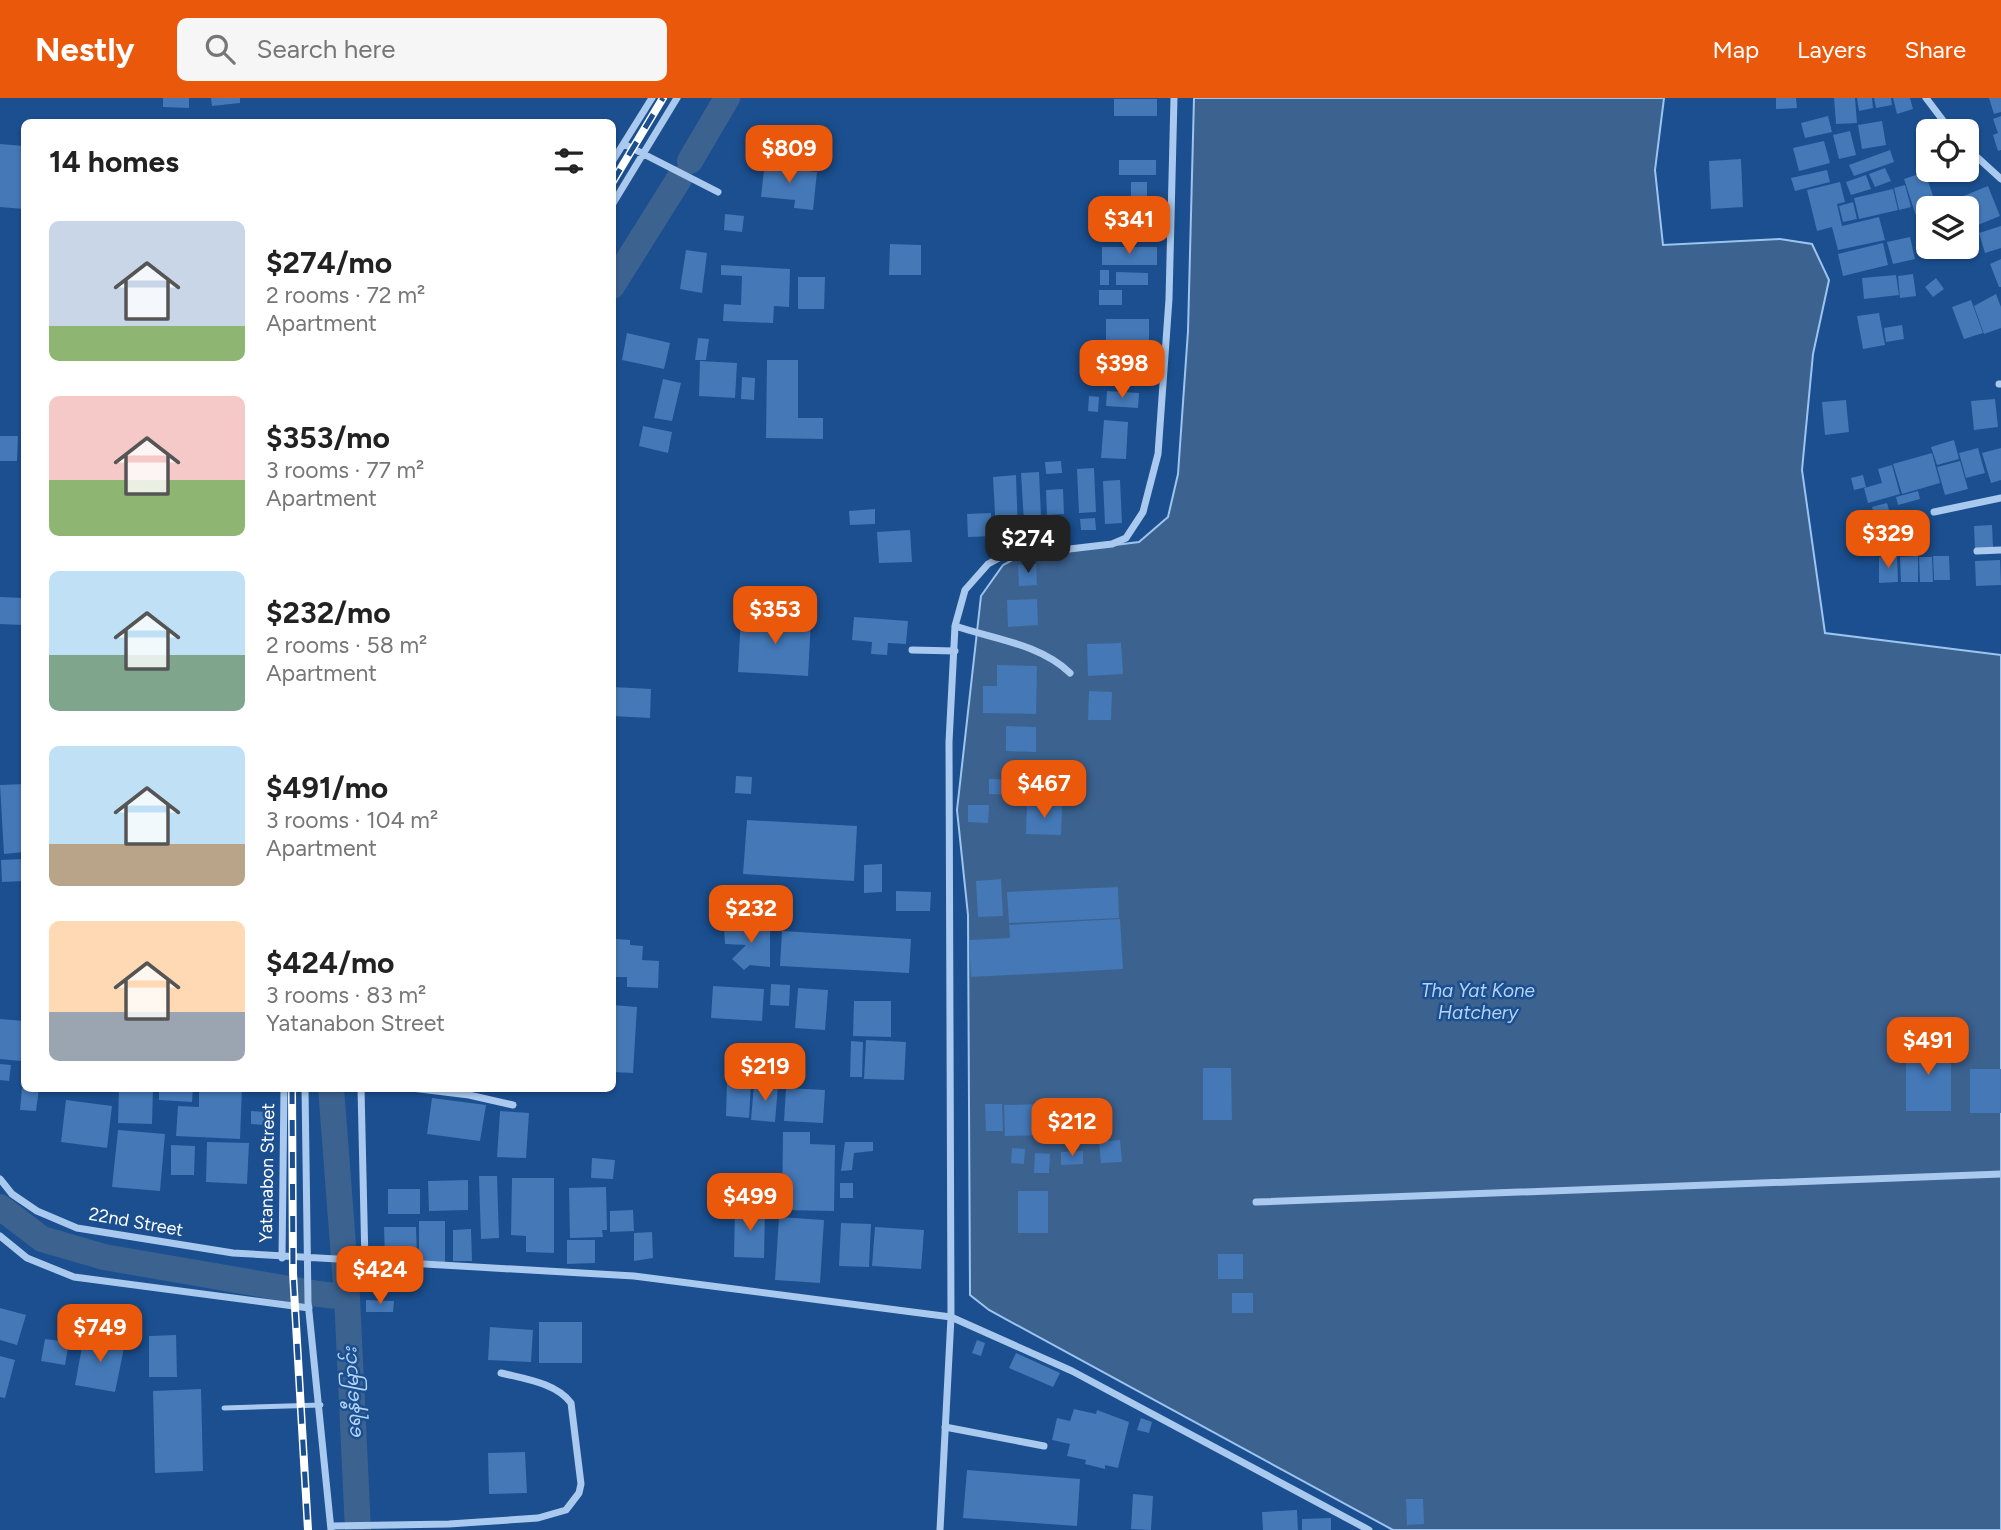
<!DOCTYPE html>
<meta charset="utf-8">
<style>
body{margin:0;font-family:Figtree,"Noto Sans Myanmar",sans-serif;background:#f6f6f6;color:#222;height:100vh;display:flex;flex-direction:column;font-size:26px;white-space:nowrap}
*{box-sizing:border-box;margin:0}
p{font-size:23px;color:#767676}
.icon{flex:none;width:38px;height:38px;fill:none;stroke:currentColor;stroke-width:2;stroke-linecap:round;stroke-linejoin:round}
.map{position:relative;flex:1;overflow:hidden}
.drawer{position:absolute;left:21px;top:21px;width:595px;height:973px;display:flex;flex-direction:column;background:#fff;border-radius:10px;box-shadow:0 2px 5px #0004}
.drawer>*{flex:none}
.fabs{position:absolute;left:1916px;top:21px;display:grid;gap:14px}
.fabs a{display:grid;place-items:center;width:63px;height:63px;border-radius:10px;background:#fff;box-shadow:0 2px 5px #0004;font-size:35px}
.price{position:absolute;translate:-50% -60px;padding:0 16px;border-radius:14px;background:#ea580c;color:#fff;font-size:23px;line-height:46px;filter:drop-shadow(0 2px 4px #0008)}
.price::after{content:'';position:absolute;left:50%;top:42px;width:21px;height:16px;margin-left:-10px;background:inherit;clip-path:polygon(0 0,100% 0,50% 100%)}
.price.on{background:#222;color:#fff}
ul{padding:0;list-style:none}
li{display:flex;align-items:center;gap:21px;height:175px;padding:0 28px}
li span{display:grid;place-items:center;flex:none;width:196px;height:140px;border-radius:10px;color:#555}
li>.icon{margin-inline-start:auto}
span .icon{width:84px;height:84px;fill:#fffc;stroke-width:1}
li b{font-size:30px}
h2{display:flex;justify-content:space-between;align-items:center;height:84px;padding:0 28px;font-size:30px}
header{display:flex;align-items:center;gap:42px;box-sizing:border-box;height:98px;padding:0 35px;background:#ea580c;color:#fff}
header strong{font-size:33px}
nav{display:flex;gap:38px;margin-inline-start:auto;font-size:24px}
.search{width:490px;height:63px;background:#f6f6f6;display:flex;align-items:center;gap:18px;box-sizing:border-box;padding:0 24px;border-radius:10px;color:#767676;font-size:26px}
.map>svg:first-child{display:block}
</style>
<header>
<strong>Nestly</strong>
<div class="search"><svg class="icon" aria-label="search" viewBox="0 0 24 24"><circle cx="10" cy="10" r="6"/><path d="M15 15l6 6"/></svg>Search here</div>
<nav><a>Map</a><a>Layers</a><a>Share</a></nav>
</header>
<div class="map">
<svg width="2001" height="1432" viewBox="0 0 2001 1432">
<rect width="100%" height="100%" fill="#1b4f8f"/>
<path fill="#3c6290" stroke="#9cc4f0" stroke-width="2" d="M1194,0H1664L1655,72L1663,147L1780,141L1812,146L1829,182L1813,256L1802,372L1825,535L2001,557V1432H1393L989,1212L970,1197L968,817L957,712L981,498L1003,467L1018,459L1139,444L1168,419L1178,376L1188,233Z"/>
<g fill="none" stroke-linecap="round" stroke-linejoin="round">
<path stroke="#3c6290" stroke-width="26" d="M690,63L727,0
M612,188L679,81
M331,990L347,1199L358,1432
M0,1109L42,1141L104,1159L318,1196L347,1199"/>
</g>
<path fill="#4478b7" d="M163,0H189V10L163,9Z
M211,0H240V5L212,8Z
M1776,0H1796L1797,10L1776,11Z
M1834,0H1855L1857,25L1836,26Z
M1857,0H1872L1873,10L1859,13Z
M1874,0H1891L1892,7L1876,10Z
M1893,0H1910L1913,11L1897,16Z
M1989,0H2001V14L1994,16Z
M1114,1H1157V18H1114Z
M1828,18L1832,34L1805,40L1801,25Z
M2001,18V52L1998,53L1993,37L1998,35L1993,21Z
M1882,23L1886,47L1862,51L1858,27Z
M1850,33L1856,57L1839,61L1833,37Z
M1824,43L1830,65L1799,73L1793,50Z
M0,46L24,48V111L0,109Z
M1890,52L1894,64L1854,78L1849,67Z
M1741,61L1743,109L1711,111L1709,63Z
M1119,62H1156V77H1119Z
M765,63L779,64V70L817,74L813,112L794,110L795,102L761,99Z
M1885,70L1891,83L1875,89L1869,76Z
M1827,72L1830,84L1795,93L1791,80Z
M1925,74L1937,110H1928V115L1916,118L1904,81Z
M1866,77L1871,91L1851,97L1846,84Z
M1131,84H1147V104H1131Z
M1840,84L1845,104L1837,106L1842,128L1879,119L1885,142L1838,152L1832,129L1817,133L1807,92Z
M1905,87L1911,109L1899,112L1894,90Z
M1988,88L2000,118L1973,129L1961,99Z
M1893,91L1898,112L1859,121L1854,100Z
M1853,104L1857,121L1843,124L1839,108Z
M1142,112V137H1124L1125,113Z
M1103,114H1119V136H1103Z
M725,116L744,118L742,134L724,132Z
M2001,128V150L1985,155L1979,135Z
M1910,139L1915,161L1893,166L1887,144Z
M1883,145L1888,167L1843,178L1838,156Z
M890,146L921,147V177H889Z
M1102,149H1157V167H1102Z
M686,152L707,155L702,195L680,191Z
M2001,161V189H1999L1990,166Z
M721,167L790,171L789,209L774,208L773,225L723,223L724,206L741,207L742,178L721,177Z
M1100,172H1109V187H1100Z
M1116,174L1148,175V187H1116Z
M1913,176L1916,198L1900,200L1898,178Z
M1896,177L1899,197L1864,201L1862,180Z
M798,179H825L824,211H798Z
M1936,180L1944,191L1933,199L1925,189Z
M1099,192H1122V207H1099Z
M1996,196L2001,209V230L1984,236L1974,208Z
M1971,202L1983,235L1964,241L1952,209Z
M1879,215L1885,247L1863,251L1857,218Z
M1106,221H1149V253H1106Z
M1902,227L1904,241L1886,244L1884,230Z
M627,235L670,245L664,271L622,262Z
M698,240L709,241L706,262H695Z
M1093,259H1102L1101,279L1092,278Z
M767,262H798V320H823V341L766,340Z
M700,263L737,265L735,300L699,298Z
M1108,264L1135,266L1134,284L1107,283Z
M742,279L755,280L754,302L741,301Z
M663,281L681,285L672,323L654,320Z
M1107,293L1139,295L1138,310L1106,308Z
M1089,298L1099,299L1098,314L1088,313Z
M1995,301L1998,329L1974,332L1971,303Z
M1846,302L1849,334L1825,337L1822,304Z
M1104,322L1128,324L1126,361L1101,360Z
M643,328L672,334L668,355L639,348Z
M0,338H18L17,363H0Z
M1954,342L1959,361L1937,367L1931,349Z
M1978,350L1985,375L1966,380L1959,355Z
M2001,350V382L1991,385L1982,355Z
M1932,355L1940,385L1902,396L1893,366Z
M1061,363L1062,375L1046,376L1045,364Z
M1960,363L1968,391L1945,397L1937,369Z
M1892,367L1900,396L1868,405L1864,390L1882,385L1878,371Z
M1094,370L1096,414L1079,415L1077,371Z
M1039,374L1042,441H1025L1021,375Z
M1016,377L1018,434L996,435L993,379Z
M1863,377L1866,389L1854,392L1851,380Z
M1120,382L1122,425L1105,426L1103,383Z
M1063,391L1064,416L1047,417L1046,392Z
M1918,393L1920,401L1898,407L1896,399Z
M1887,405L1890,416L1875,420L1872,409Z
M875,411V426L850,427L849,413Z
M991,415L992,438L968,439L967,416Z
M1095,420L1096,432H1081L1080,421Z
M1046,423H1061V437L1047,438Z
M1992,427L1993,450L1975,451L1974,428Z
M910,432L912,464L879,465L877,434Z
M1897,458L1898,484L1879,485V459Z
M1918,458V484H1901L1900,459Z
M1933,458H1949L1950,482H1934Z
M1919,459H1932L1933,484H1920Z
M2000,462L2001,487L1976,488L1975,463Z
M1036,466L1037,487L1019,488L1018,467Z
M0,499L24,500L23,527L0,526Z
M1037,501L1038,527L1008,529L1007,502Z
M741,518L811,522L808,578L738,574Z
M854,519L908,523L906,546L888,545L887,557L871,556L872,544L852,542Z
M1121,545L1123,576L1088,578L1087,546Z
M997,567L1037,568L1036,616L983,615V588H997Z
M612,589L651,591L650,620L612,618Z
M1089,593L1112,594L1111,622H1088Z
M1006,628L1036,629V654L1006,653Z
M736,678L752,679L751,696L735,695Z
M989,681L1029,682L1028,697L989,696Z
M24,686V754L4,756L0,687Z
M968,707H989L988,725L968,724Z
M1027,707L1062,708L1061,737L1026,736Z
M747,722L857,728L854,783L743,776Z
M24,761V783L2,784L1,762Z
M882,766V794L864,795V767Z
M1001,781L1003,818L978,819L976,783Z
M1118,789L1119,820L1009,825L1007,794Z
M896,793L931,794L930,813H896Z
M1120,821L1123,871L971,879L969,842L1010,840L1009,827Z
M770,828V869L750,867L744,872L732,861L746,847L725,846L724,830Z
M782,833L911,841L909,875L780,868Z
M616,841L630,842V847L643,848L642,862L659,863L658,890L627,889V879H612V846H616Z
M771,886L790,887L789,908L770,907Z
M713,888L764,891L762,923L711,920Z
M798,890L828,892L825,932L795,930Z
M854,903H891V939L853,938Z
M612,907L637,909L633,975L612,974Z
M0,921L24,923L21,963L0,961Z
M866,942L906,944L904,982L864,981Z
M851,943L863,944L862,979H850Z
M1906,946H1951V1013H1906Z
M0,966L11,967L9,983L0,982Z
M1203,970H1231L1232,1022H1203Z
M1970,971H2001V1015H1970Z
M727,983L751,985L749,1020L726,1018Z
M754,986L778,987L775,1024L751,1022Z
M22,990H39L36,1013L20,1012Z
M119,990H153L152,1026L118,1025Z
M159,990H193L192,1004L159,1002Z
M199,990H242L240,1041L176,1038L178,1008L199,1009Z
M786,990L825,992L823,1025L784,1023Z
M432,1000L486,1007L480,1043L427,1036Z
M66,1002L112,1008L107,1050L61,1044Z
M985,1006H1002L1003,1033H986Z
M1046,1006L1047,1037L1005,1038L1004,1007Z
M251,1013L266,1014L265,1027L251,1026Z
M500,1013L529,1015L526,1060L497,1059Z
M118,1032L165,1036L160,1093L112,1089Z
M783,1034H810V1046L835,1047L834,1113L782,1112Z
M1120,1042L1122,1064L1101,1065L1099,1044Z
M207,1044L249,1045L247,1086L206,1084Z
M845,1044H873V1053L854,1055L852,1072L841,1073Z
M171,1047L195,1048L194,1077H171Z
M1012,1050L1025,1051L1024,1066L1011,1065Z
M1083,1053V1066L1061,1067V1054Z
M1035,1055L1050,1056L1049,1075H1034Z
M592,1060L615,1062L613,1081L591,1080Z
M479,1078H497L499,1140L481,1141Z
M512,1080H554V1155L526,1154V1138L511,1137Z
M468,1082V1112L429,1113L428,1083Z
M840,1085H853V1100H840Z
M606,1089L607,1132H602L603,1139L570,1140L569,1090Z
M388,1091H420V1116H388Z
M1018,1093H1048V1135H1018Z
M735,1111L765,1112L764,1160L734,1159Z
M633,1112L634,1133L610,1134V1113Z
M779,1119L824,1122L820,1185L775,1182Z
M419,1123H445V1167H419Z
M841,1125L871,1126L869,1169L839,1168Z
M384,1129H416L417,1160L385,1161Z
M875,1129L924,1132L921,1171L872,1168Z
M471,1131L472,1163H453V1132Z
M652,1134L653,1160L634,1163V1135Z
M567,1142H595V1165L567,1166Z
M1218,1156H1243V1181H1218Z
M1232,1195H1253V1215H1232Z
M366,1202L394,1203L393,1214H366Z
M0,1210L26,1217L17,1247L0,1242Z
M539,1224H582V1265H539Z
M490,1229L533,1232L531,1264L488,1262Z
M176,1237L177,1279H149V1238Z
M84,1238L125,1245L115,1294L75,1287Z
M45,1241L69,1244L65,1267L41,1263Z
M977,1242L985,1245L981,1258L972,1255Z
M1016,1255L1060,1275L1053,1289L1009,1270Z
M0,1258L15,1262L5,1300L0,1299Z
M201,1291L203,1373L155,1375L153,1293Z
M1074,1311L1096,1316L1097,1312L1129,1324L1118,1370L1105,1367V1371L1085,1366L1086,1362L1067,1358L1070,1346L1052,1342L1057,1320L1070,1323Z
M1141,1320L1152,1324L1149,1335L1137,1332Z
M525,1354L527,1395L489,1396L488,1355Z
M967,1372L1080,1381L1077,1428L963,1420Z
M1133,1396L1153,1398L1151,1432L1131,1431Z
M1406,1401H1423L1424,1426L1407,1427Z
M1297,1412L1298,1432H1263L1262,1414Z
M1331,1420V1432H1302V1421Z"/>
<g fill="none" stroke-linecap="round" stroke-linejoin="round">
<path stroke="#a9c9ee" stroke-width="5" d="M224,1310L321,1307"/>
<path stroke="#a9c9ee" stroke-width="7" d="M1926,0L1951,33
M624,46L718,94
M1967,50L2001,81
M612,64L652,0
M612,107L677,0
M1999,286H2001
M1934,414L2001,400
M1977,453L2001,452
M955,528C994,541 1040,546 1070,575
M912,552L955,553
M305,990L308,1204L331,1432
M361,990L365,1165
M412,990L469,997L513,1007
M0,1081L12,1096L37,1113L77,1130L233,1155L634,1178L951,1219L1072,1273L1369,1432
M1256,1104L2001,1076
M0,1138L27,1160L74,1179L309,1210
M282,1160L284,990
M945,1329L1044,1348
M331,1428L449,1426L538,1420L566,1412L579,1395L581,1386L571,1305C556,1285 525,1281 501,1275
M940,1432L951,1219L949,644L955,528L965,492L988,466L1001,459L1112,446L1126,440L1143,414L1158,356L1169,201L1174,0"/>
<defs>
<path id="rail" d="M612,85L663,0
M292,990L293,1175L308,1432"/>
</defs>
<use href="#rail" stroke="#fff" stroke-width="8"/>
<use href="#rail" stroke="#1b4f8f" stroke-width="5" stroke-dasharray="16" stroke-linecap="butt"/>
</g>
<g text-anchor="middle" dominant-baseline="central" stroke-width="5" stroke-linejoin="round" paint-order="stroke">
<g font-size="18" fill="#fff" stroke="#1b4f8f">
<text transform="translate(267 1075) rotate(-89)">Yatanabon Street</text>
<text transform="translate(136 1124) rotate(10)">22nd Street</text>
</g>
<g font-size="19" font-style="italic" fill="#b5d3f5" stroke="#1b4f8f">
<text x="1478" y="892">Tha Yat Kone<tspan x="1478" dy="22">Hatchery</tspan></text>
<text transform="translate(352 1295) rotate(-93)">ရေနီမြောင်း</text>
</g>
</g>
</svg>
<div class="fabs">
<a><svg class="icon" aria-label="locate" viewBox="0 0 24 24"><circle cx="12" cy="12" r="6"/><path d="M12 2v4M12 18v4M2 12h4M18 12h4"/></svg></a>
<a><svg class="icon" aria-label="layers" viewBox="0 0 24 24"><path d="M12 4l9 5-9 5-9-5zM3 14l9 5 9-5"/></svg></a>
</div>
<b class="price" style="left:789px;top:87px">$809</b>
<b class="price" style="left:1129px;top:158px">$341</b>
<b class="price" style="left:1122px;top:302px">$398</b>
<b class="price" style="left:1888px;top:472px">$329</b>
<b class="price on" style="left:1028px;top:477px">$274</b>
<b class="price" style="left:775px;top:548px">$353</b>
<b class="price" style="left:1044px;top:722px">$467</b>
<b class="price" style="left:751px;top:847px">$232</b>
<b class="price" style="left:1928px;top:979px">$491</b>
<b class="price" style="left:765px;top:1005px">$219</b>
<b class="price" style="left:1072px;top:1060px">$212</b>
<b class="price" style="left:750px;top:1135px">$499</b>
<b class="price" style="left:380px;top:1208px">$424</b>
<b class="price" style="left:100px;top:1266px">$749</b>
<section class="drawer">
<h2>14 homes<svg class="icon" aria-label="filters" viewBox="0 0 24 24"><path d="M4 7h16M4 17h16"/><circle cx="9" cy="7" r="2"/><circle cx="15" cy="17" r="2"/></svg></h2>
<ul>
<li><span style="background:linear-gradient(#c9d6e8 75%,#8fb573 0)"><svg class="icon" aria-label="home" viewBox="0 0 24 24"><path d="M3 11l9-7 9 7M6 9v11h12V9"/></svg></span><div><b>$274/mo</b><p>2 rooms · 72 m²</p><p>Apartment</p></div></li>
<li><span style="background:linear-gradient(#f6c9c9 60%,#8fb573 0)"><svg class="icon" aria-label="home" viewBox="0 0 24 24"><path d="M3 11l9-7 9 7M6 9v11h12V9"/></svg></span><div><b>$353/mo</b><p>3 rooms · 77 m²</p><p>Apartment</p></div></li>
<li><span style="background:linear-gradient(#bfe0f5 60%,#7fa58c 0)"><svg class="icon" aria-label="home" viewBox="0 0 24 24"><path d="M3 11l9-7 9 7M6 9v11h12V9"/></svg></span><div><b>$232/mo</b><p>2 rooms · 58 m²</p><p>Apartment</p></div></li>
<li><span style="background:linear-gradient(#bfe0f5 70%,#b9a48a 0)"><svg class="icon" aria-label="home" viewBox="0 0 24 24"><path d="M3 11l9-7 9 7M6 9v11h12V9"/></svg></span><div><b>$491/mo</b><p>3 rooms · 104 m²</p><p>Apartment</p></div></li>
<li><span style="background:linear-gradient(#ffd9b3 65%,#9aa5b1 0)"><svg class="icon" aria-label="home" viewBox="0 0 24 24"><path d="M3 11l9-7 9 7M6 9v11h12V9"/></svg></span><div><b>$424/mo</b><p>3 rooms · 83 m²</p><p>Yatanabon Street</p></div></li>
</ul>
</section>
</div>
